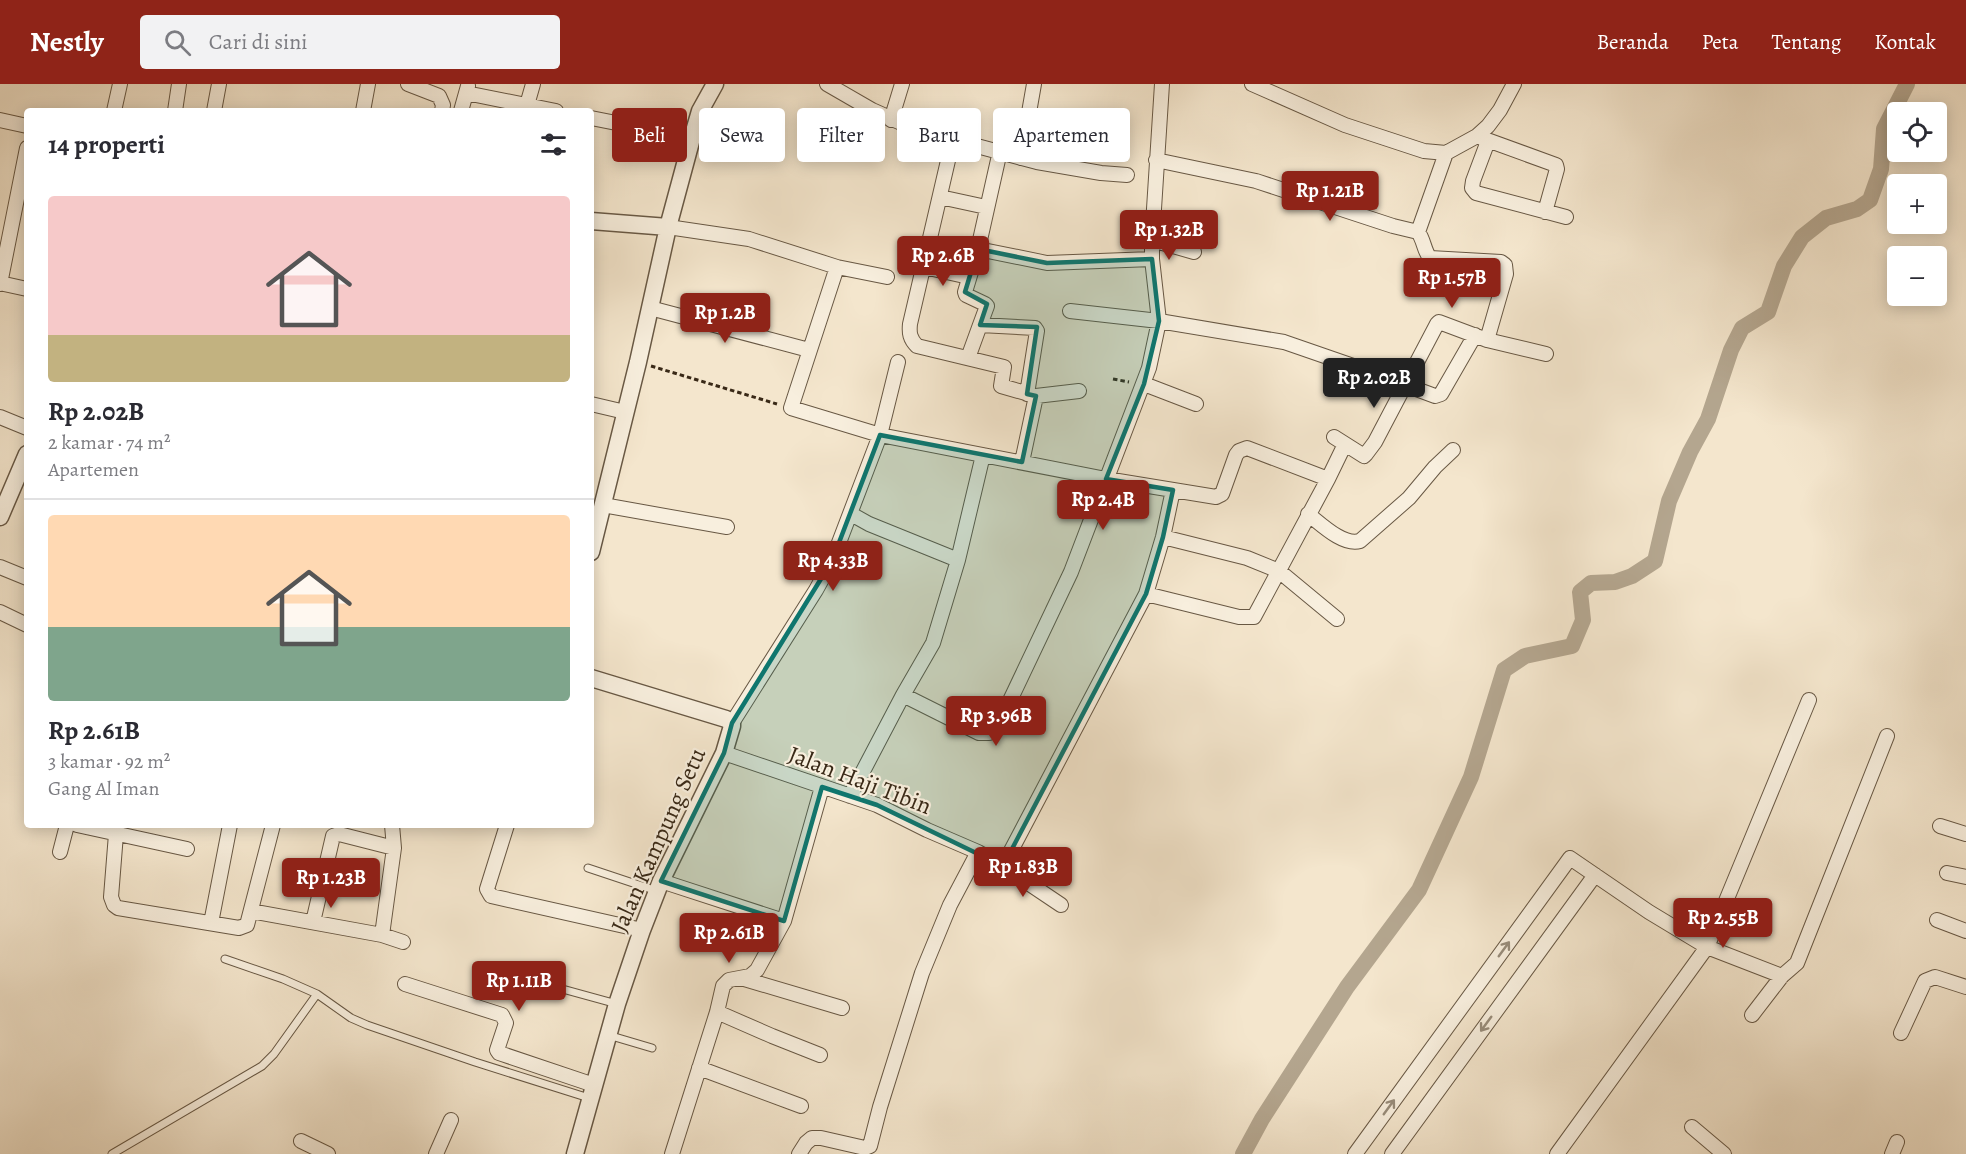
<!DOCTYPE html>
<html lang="id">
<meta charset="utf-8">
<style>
body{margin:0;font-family:Alegreya,serif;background:#f2f2f3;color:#2b2b33;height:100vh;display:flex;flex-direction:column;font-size:22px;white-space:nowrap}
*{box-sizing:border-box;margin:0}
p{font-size:20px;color:#7c7c81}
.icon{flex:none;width:33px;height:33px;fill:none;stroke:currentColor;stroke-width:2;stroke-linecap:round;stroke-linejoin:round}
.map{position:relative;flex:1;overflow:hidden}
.panel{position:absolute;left:24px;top:24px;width:570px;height:720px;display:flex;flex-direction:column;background:#fff;border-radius:6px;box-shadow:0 3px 15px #0003}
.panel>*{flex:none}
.guide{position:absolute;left:612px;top:24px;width:570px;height:54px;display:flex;gap:12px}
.tools{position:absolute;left:1887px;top:18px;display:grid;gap:12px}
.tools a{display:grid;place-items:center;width:60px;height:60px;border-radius:6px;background:#fff;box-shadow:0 3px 15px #0003;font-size:30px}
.price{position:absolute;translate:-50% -51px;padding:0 14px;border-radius:6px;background:#8f2418;color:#fff;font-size:20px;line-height:39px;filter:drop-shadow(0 2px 3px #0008)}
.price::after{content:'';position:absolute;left:50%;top:36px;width:18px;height:14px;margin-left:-9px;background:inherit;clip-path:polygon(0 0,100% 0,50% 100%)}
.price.current{background:#222;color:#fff}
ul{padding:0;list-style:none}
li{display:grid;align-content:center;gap:12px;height:318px;padding:0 24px}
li+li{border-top:2px solid #e1e1e2}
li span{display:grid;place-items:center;height:186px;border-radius:6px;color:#555}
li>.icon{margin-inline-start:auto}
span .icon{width:108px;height:108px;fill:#fffc;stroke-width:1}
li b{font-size:26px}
h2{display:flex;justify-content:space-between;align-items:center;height:72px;padding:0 24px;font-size:26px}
.pill{padding:0 21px;border-radius:6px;background:#fff;box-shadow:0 3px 15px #0003;font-size:21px;line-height:54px}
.pill.current{background:#8f2418;color:#fff}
header{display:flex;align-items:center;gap:36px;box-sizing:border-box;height:84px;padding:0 30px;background:#8f2418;color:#fff}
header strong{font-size:28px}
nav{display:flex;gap:33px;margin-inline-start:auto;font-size:21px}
.search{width:420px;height:54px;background:#f2f2f3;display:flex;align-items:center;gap:15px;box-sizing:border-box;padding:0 21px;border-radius:6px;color:#7c7c81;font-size:22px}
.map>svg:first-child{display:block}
</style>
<header>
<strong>Nestly</strong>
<div class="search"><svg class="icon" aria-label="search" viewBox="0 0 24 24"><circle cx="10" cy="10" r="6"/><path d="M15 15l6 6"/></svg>Cari di sini</div>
<nav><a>Beranda</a><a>Peta</a><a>Tentang</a><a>Kontak</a></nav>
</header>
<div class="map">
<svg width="1966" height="1070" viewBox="0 0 1966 1070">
<rect width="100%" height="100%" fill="#f4e6cd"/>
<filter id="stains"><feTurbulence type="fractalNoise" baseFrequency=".00333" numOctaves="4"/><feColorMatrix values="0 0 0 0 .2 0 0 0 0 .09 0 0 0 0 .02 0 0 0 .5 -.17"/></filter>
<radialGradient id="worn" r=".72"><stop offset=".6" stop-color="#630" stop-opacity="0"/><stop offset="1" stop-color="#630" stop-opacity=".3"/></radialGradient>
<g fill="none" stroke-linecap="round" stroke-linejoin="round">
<path stroke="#b4a68f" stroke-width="16" d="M1243,1070L1262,1035L1347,903L1419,806L1471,693L1504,586L1525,572L1572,562L1583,536L1580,508L1591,499L1615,498L1632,492L1655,477L1669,417L1690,368L1708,335L1731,266L1742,244L1768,228L1784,182L1802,153L1826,134L1857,125L1870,116L1881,85L1884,45L1907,0"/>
<defs>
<path id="service" d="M588,784L657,807
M225,875L283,895L317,910
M526,895L617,920
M608,951L652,964
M112,1070L262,982L274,970L317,910L351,934L367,941L475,978L589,1014"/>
<path id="minor" d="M408,0L439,12L443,21L442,27
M827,0L872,26L917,46L1037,78L1101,89L1127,91
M1252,0L1345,41L1424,67L1446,69L1477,52L1488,42L1500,26L1514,0
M466,9L556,27
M527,21L533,0
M114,27L120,0
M175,27L179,0
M214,27L219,0
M363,27L368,0
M461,27L468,2
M591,34L692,54
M0,36L27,42
M891,36L902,0
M1479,53L1556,81L1557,85L1545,128
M953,55L910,240C909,249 910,255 917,262L1004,283L1001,302L1036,312L1079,307
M1488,57L1473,97L1472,104L1476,109L1566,133
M1021,74L1034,0
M1156,76L1256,97L1393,142L1418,148C1424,156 1424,167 1430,174L1501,178L1505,181L1506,190L1487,256
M940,113L986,123
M668,143L749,155L837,183L887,193
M1418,148L1446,69
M1152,156L1194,168
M978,165L1047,179L1152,175
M837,183L791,324L880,351L1106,395L1216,413L1222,410L1236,371L1239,367L1247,364L1328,395
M924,183L969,193
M0,199L27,205
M0,200L27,64
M650,224L809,266
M1070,227L1159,237L1284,258L1365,286L1435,312L1441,310L1475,251
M980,241L987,222L985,220L966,211L965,208L978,165L1000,67
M968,274L980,241L1035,244L1037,247L1027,310
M1144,300L1196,320
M591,320L625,328
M0,333L27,344
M1334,353L1364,372L1366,370L1375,358L1437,240L1439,238L1487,256L1546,270
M1022,378L1036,312
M603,421L727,443
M851,430L869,440L958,476
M1308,430C1321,440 1343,462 1360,457L1409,414L1435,383L1453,366
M1163,453L1247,474L1279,487L1337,535
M0,483L27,494
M1146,510L1239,533H1254L1328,395L1345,360
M0,528L27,541
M903,611L933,559L958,476L983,371
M732,639L816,506L832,477L880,351L898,278
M724,669L877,721L927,746L978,768L1003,782L1146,510L1163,453L1173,406
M850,712L903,611L979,649H989L997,644L1071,488L1149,284L1159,237L1152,175V156L1162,0
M77,741L187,765
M507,741L487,805L491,812L642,846
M1940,742L1966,750
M116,750L111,813L114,821L118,824L239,844L247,841L273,741
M60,768L67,741
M1003,782L1061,821
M1947,789L1966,793
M661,797L784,837
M251,827L382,851L403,858
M1937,836L1966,847
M313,838L333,752L339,750L394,764
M211,839L230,741
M382,851L394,764L392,741
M741,894L842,924
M405,900L502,931L506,939L497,966L499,969L594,1001
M717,928L772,952L820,971
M1752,931L1782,892L1797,879L1887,652
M1901,949L1925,897L1935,893L1966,903
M699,984L801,1022
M1692,1043L1724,1070
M301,1057L328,1070
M436,1070L451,1036
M672,1070L717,928L723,902L729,896L750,892L757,886L784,837L822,703
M799,1070L806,1059L812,1054H821L865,1064L870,1062L880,1023L922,889L950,821L978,768
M1355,1070L1570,774L1649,828L1707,863L1782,892
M1392,1070L1595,791
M1557,1070L1707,863L1809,616
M1892,1070L1897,1058"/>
<path id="tertiary" d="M591,137L668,143
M0,433L27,370
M591,468L638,278L668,143L692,54L700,27L715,0
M575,1070L617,920L642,846L661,797L724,669L732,642V639L726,635L591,594"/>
</defs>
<use href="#service" stroke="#685844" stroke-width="9"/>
<use href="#minor" stroke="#685844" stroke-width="16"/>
<use href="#tertiary" stroke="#685844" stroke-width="19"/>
<path stroke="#392917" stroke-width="3" stroke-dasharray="4.5 3" stroke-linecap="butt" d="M651,282L777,320
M1113,295L1129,298"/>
<use href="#service" stroke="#f8efde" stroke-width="7"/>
<use href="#minor" stroke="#f8efde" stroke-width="14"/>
<use href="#tertiary" stroke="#f8efde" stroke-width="16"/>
</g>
<defs><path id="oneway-shaft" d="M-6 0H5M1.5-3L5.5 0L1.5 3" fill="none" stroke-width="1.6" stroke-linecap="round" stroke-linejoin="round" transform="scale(1.5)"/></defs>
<g stroke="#988c7a">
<use href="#oneway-shaft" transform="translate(1504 865) rotate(-54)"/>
<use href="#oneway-shaft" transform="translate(1486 940) rotate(126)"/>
<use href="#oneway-shaft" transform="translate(1389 1023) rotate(-54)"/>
</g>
<path fill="#0f766e" fill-opacity="0.2" stroke="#0f766e" stroke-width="4.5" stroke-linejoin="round" d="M978,165L1047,179L1152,175L1159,237L1144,300L1106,395L1173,406L1163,453L1146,510L1003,782L877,721L822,703L784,837L661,797L724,669L732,639L832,477L880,351L1022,378L1036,312L1027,310L1037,243L980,241L987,220L965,208Z"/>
<g text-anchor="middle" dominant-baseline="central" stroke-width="4.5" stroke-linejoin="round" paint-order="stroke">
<g font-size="24" fill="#392917" stroke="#f8efde">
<text transform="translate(860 696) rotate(21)">Jalan Haji Tibin</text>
<text transform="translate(658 756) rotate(-66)">Jalan Kampung Setu</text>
</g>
</g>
<rect width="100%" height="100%" filter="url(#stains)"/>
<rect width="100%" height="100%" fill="url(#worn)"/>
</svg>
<div class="tools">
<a><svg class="icon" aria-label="locate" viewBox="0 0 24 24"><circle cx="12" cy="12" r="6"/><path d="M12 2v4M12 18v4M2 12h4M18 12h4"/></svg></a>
<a>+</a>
<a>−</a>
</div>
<b class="price" style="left:1330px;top:138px">Rp 1.21B</b>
<b class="price" style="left:1169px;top:177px">Rp 1.32B</b>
<b class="price" style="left:943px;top:203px">Rp 2.6B</b>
<b class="price" style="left:1452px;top:225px">Rp 1.57B</b>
<b class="price" style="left:725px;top:260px">Rp 1.2B</b>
<b class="price current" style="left:1374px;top:325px">Rp 2.02B</b>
<b class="price" style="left:1103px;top:447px">Rp 2.4B</b>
<b class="price" style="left:833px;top:508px">Rp 4.33B</b>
<b class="price" style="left:996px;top:663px">Rp 3.96B</b>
<b class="price" style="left:1023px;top:814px">Rp 1.83B</b>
<b class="price" style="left:331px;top:825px">Rp 1.23B</b>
<b class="price" style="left:1723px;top:865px">Rp 2.55B</b>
<b class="price" style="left:729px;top:880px">Rp 2.61B</b>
<b class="price" style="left:519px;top:928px">Rp 1.11B</b>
<div class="guide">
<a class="pill current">Beli</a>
<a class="pill">Sewa</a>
<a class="pill">Filter</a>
<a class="pill">Baru</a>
<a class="pill">Apartemen</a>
</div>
<section class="panel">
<h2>14 properti<svg class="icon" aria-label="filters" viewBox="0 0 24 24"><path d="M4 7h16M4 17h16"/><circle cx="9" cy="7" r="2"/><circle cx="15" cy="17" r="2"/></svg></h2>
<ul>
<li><span style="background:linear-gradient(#f6c9c9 75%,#c2b280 0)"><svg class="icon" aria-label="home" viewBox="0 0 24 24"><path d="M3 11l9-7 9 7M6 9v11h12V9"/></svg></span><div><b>Rp 2.02B</b><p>2 kamar · 74 m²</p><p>Apartemen</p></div></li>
<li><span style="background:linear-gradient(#ffd9b3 60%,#7fa58c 0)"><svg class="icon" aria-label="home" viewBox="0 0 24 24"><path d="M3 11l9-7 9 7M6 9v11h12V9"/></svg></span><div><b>Rp 2.61B</b><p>3 kamar · 92 m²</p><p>Gang Al Iman</p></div></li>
</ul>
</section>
</div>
